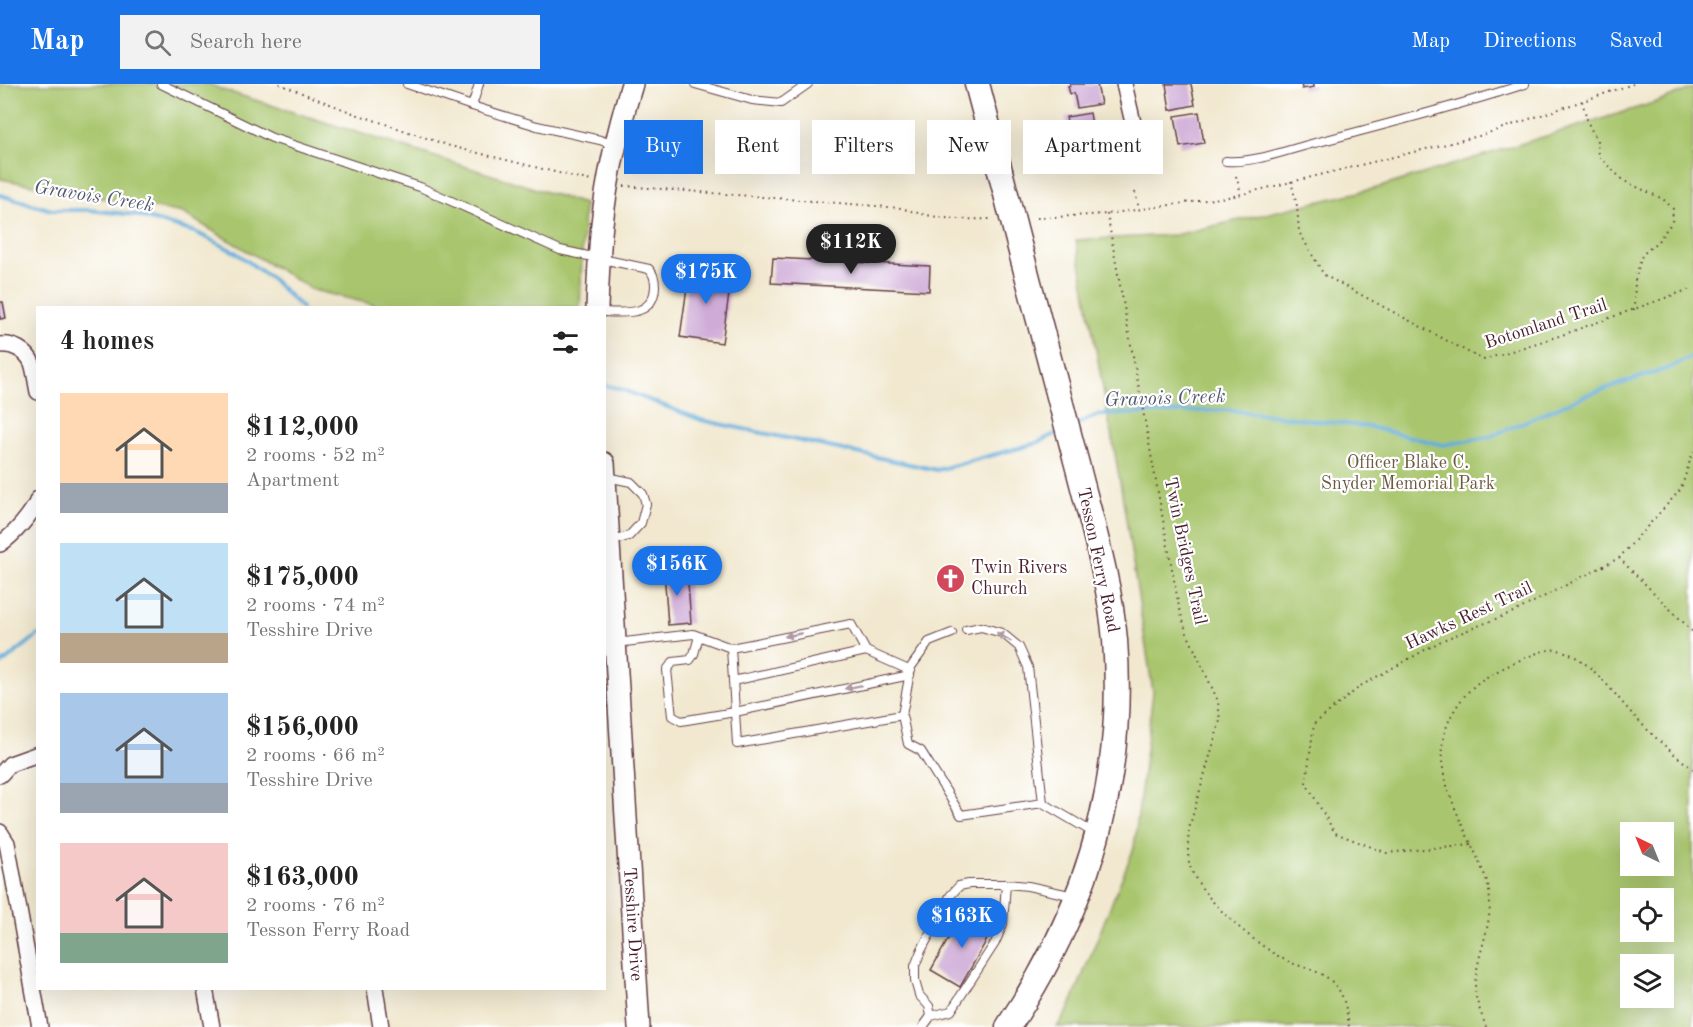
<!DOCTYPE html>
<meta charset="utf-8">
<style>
body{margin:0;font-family:"Old Standard TT",serif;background:#f2f2f2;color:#222;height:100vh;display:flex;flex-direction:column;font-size:22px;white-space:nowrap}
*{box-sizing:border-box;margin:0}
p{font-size:20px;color:#767676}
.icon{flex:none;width:33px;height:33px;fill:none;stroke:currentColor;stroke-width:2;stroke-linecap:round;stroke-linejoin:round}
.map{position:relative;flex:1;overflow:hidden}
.side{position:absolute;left:36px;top:222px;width:570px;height:684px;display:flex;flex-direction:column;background:#fff;border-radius:0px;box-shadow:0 6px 24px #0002}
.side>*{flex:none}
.guide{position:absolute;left:624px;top:36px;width:570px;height:54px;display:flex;gap:12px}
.needle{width:39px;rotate:317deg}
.tools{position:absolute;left:1620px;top:738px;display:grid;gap:12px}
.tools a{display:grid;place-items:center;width:54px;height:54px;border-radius:0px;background:#fff;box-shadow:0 6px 24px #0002;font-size:30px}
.price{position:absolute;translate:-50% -51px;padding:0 14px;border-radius:21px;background:#1a73e8;color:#fff;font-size:20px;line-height:39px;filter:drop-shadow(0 2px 3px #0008)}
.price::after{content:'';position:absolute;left:50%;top:36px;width:18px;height:14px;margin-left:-9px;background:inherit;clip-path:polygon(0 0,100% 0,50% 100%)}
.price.active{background:#222;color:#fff}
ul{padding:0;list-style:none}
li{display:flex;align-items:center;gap:18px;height:150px;padding:0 24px}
li span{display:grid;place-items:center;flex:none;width:168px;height:120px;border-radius:0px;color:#555}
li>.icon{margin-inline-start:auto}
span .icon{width:72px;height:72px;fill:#fffc;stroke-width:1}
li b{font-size:26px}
h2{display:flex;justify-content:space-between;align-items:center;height:72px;padding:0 24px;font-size:26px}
.tag{padding:0 21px;border-radius:0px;background:#fff;box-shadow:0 6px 24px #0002;font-size:21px;line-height:54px}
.tag.active{background:#1a73e8;color:#fff}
header{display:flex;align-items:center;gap:36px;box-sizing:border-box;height:84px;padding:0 30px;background:#1a73e8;color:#fff}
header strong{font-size:28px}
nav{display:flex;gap:33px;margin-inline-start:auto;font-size:21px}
.search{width:420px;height:54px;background:#f2f2f2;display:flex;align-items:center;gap:15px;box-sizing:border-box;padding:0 21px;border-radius:0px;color:#767676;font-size:22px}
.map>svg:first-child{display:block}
</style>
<header>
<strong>Map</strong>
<div class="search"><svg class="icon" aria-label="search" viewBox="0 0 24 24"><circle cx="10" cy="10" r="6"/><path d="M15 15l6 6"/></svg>Search here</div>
<nav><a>Map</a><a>Directions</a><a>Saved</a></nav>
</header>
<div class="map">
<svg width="1693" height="943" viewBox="0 0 1693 943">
<rect width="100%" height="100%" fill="#fff"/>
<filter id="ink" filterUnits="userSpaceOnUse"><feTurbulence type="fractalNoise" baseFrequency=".0167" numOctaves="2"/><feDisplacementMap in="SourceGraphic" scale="12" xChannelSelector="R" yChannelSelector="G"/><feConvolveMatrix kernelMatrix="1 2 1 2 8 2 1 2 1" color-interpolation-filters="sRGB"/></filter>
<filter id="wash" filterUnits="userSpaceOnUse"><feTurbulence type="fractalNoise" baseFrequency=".008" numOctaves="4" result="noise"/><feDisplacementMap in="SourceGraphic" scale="24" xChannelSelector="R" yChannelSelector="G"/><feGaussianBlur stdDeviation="1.35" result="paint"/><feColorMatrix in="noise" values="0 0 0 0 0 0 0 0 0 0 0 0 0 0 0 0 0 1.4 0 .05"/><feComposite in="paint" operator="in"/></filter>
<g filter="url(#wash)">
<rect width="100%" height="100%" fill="#f1e8cf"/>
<path fill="#a9c66e" stroke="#7a724c" stroke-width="1.5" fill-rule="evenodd" d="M0,0H210L220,5L584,120L580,223H384L313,206L183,129L0,95Z
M1693,4V943H1057L1069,925L1134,764L1153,608L1121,403L1076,156L1175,151L1377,104L1663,16ZM1664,748V782H1630V748ZM1630,814H1664V848H1630ZM1630,880H1664V914H1630Z"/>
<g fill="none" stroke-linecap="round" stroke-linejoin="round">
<path stroke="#64addb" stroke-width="4" d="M0,111L52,126H89L136,131L195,148L235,168L272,195L302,224
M604,301L618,304L701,336L937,386L1034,360L1060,348
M1075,341L1098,331L1227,326L1370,343L1443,361L1489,353L1586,311L1669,284L1693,272
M0,581L38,551"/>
</g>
<g id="blocks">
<path fill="#cfacd8" d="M1070,0H1097L1101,20L1077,24L1074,9L1070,10L1068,2H1070Z
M1166,0H1191L1195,21L1170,26Z
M1301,0H1314V3L1302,5Z
M1199,28L1204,59L1180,63L1175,32Z
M1090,29L1095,59L1072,64L1066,33Z
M773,174L930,182L929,207L771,199Z
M690,183L732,189L722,259L680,253Z
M0,218H3L6,234L0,235Z
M687,486L691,539L668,541L664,487Z
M964,827L994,843L960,903L931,886Z"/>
</g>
</g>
<g filter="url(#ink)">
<use href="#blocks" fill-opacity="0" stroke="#633d44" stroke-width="1.5"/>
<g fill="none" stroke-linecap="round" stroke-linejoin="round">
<defs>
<path id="lane" d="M161,0L272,54L420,103L560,166L649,185C654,190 655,195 655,202C654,232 627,229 604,228
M407,0L472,22
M479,0L472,22L537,42L600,56L614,61
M695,0L752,16L781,19L808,0
M1226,77C1254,79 1284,67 1311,60C1383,41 1455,23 1525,0
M607,393L631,398L643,410L646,420L641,439L629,452L612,457
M966,546L981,543L1002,549L1019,563L1028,583L1043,719L1094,749
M952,549L929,558L911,583L902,631L908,660L921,667L961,731L1043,719
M699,552L694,570L690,576L673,578L667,586L672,632L681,637L735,628L910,591
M616,559L693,550L731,564L851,540L866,567L911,587
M731,564L737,660L902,631
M733,597L866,567
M931,932L951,927L995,859L1003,840L1006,800
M923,943L931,932L929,922L919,911L915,897V882L921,867L950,812L959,802L969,800H1006L1028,802L1074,812"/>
<path id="street" d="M1124,0L1137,56
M0,261C12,259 27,267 32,279C35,288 36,299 38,308
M0,460C13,452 33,429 38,415
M0,691L10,680L38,670
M0,748L7,759L40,943
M205,904L212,943
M375,904L381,943"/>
<g id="secondary">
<path d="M597,224C598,196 599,168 602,140C607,93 618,46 632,0"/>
<path id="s1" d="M604,379L639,943"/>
</g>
<path id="primary" d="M977,0L1000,87
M1008,943C1086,827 1126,697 1115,556C1110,499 1093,443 1079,388C1060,316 1041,244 1022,172"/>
</defs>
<use href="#lane" stroke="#633d44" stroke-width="10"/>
<use href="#street" stroke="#633d44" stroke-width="18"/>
<use href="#secondary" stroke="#633d44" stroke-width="24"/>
<use href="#primary" stroke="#633d44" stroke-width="27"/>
<path stroke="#633d44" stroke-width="2" stroke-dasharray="1.5 4.5" stroke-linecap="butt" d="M279,0L353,29L450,62L591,97
M1582,17L1588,39L1597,57L1598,72L1624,97L1663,115L1673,125L1672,138L1658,157L1642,171L1635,196L1634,226
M1236,92L1241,109
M1291,97L1297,122L1299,148L1324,191L1483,276L1559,252L1693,204
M624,102L901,124C935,135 955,136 990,135
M1135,108L1139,125
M1107,130L1179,523L1186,547L1218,617L1220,637L1190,741C1188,753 1187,765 1189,778C1196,812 1258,863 1289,878C1304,884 1323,887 1334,900C1345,911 1347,929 1349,943
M1037,134L1107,130L1234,112L1479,52L1633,0
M1619,474L1693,548
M1471,760L1387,769L1335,749L1306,699L1314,640L1362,601L1443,556L1518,526L1619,474L1681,405L1693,367
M1486,943C1482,931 1475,916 1475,904C1476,867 1496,840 1488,801C1486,792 1481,784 1478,775C1465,746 1445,709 1442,677C1439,647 1456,616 1479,598C1489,590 1536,567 1549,566C1552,565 1555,566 1558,566C1589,572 1615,612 1636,634C1653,652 1673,670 1693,685"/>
<use href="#lane" stroke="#fff" stroke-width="8"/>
<use href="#street" stroke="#fff" stroke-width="15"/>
<use href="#secondary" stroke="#fff" stroke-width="21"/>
<use href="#primary" stroke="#fff" stroke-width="24"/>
<defs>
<path id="primary-bridge" d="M1000,87L1022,172"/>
</defs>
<use href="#primary-bridge" stroke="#633d44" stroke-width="27" stroke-linecap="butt"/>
<use href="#primary-bridge" stroke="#fff" stroke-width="24"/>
</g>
<defs><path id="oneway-solid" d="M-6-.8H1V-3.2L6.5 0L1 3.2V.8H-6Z" transform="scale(1.5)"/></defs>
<g fill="#ae9aa0">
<use href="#oneway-solid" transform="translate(793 551) rotate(169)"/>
<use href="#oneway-solid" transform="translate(1004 553) rotate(-148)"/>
<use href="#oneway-solid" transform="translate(853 603) rotate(168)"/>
</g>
</g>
<defs>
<symbol id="church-disc" viewBox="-11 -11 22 22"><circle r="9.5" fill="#d1495b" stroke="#fff"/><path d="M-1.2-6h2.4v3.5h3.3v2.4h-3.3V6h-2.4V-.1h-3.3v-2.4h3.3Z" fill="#fff"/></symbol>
</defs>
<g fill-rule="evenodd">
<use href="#church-disc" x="934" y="478" width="33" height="33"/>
</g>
<g text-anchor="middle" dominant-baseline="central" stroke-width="4.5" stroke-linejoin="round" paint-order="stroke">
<g font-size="18" fill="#4a1f2b" stroke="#fff">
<text transform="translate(1546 240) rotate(-18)">Botomland Trail</text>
<text transform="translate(1185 467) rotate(78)">Twin Bridges Trail</text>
<text transform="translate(1098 476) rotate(78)">Tesson Ferry Road</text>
<text transform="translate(1469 532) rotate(-25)">Hawks Rest Trail</text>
<text stroke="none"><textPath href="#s1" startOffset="462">Tesshire Drive</textPath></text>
</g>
<g font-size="18" fill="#6b5942" stroke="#fff">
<text x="1408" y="379">Officer Blake C.<tspan x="1408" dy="21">Snyder Memorial Park</tspan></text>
</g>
<g font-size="18" fill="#4a1f2b" stroke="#fff" text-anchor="start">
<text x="971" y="484">Twin Rivers<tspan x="971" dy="21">Church</tspan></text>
</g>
<g font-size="20" font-style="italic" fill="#545871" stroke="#fff">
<text transform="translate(94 113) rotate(9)">Gravois Creek</text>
<text transform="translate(1165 315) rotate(-2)">Gravois Creek</text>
</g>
</g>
</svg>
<div class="tools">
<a><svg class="needle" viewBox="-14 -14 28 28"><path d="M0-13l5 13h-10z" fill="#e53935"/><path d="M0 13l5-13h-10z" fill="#767676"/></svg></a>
<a><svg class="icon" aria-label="locate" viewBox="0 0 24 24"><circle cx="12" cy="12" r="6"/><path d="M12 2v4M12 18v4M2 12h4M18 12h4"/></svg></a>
<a><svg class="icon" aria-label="layers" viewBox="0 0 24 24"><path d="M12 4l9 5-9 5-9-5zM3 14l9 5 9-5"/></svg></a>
</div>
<b class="price active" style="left:851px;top:191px">$112K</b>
<b class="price" style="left:706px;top:221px">$175K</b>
<b class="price" style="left:677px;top:513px">$156K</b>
<b class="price" style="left:962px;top:865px">$163K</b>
<div class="guide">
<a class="tag active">Buy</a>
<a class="tag">Rent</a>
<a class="tag">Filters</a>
<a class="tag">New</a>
<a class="tag">Apartment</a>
</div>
<section class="side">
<h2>4 homes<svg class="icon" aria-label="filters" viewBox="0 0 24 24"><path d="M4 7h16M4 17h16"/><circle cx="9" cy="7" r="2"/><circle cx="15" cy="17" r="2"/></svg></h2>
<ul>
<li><span style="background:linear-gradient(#ffd9b3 75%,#9aa5b1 0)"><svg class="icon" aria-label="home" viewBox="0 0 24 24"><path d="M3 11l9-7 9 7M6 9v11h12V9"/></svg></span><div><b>$112,000</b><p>2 rooms · 52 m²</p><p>Apartment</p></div></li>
<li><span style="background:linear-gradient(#bfe0f5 75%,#b9a48a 0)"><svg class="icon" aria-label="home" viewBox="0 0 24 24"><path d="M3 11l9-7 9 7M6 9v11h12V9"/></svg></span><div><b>$175,000</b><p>2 rooms · 74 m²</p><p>Tesshire Drive</p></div></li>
<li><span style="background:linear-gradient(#a9c7e8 75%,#9aa5b1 0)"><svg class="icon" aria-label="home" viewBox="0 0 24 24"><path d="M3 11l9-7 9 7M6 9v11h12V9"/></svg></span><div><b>$156,000</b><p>2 rooms · 66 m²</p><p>Tesshire Drive</p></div></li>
<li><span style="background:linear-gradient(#f6c9c9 75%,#7fa58c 0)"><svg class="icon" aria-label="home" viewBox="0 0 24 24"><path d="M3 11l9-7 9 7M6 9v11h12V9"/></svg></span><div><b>$163,000</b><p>2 rooms · 76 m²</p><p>Tesson Ferry Road</p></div></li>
</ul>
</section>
</div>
